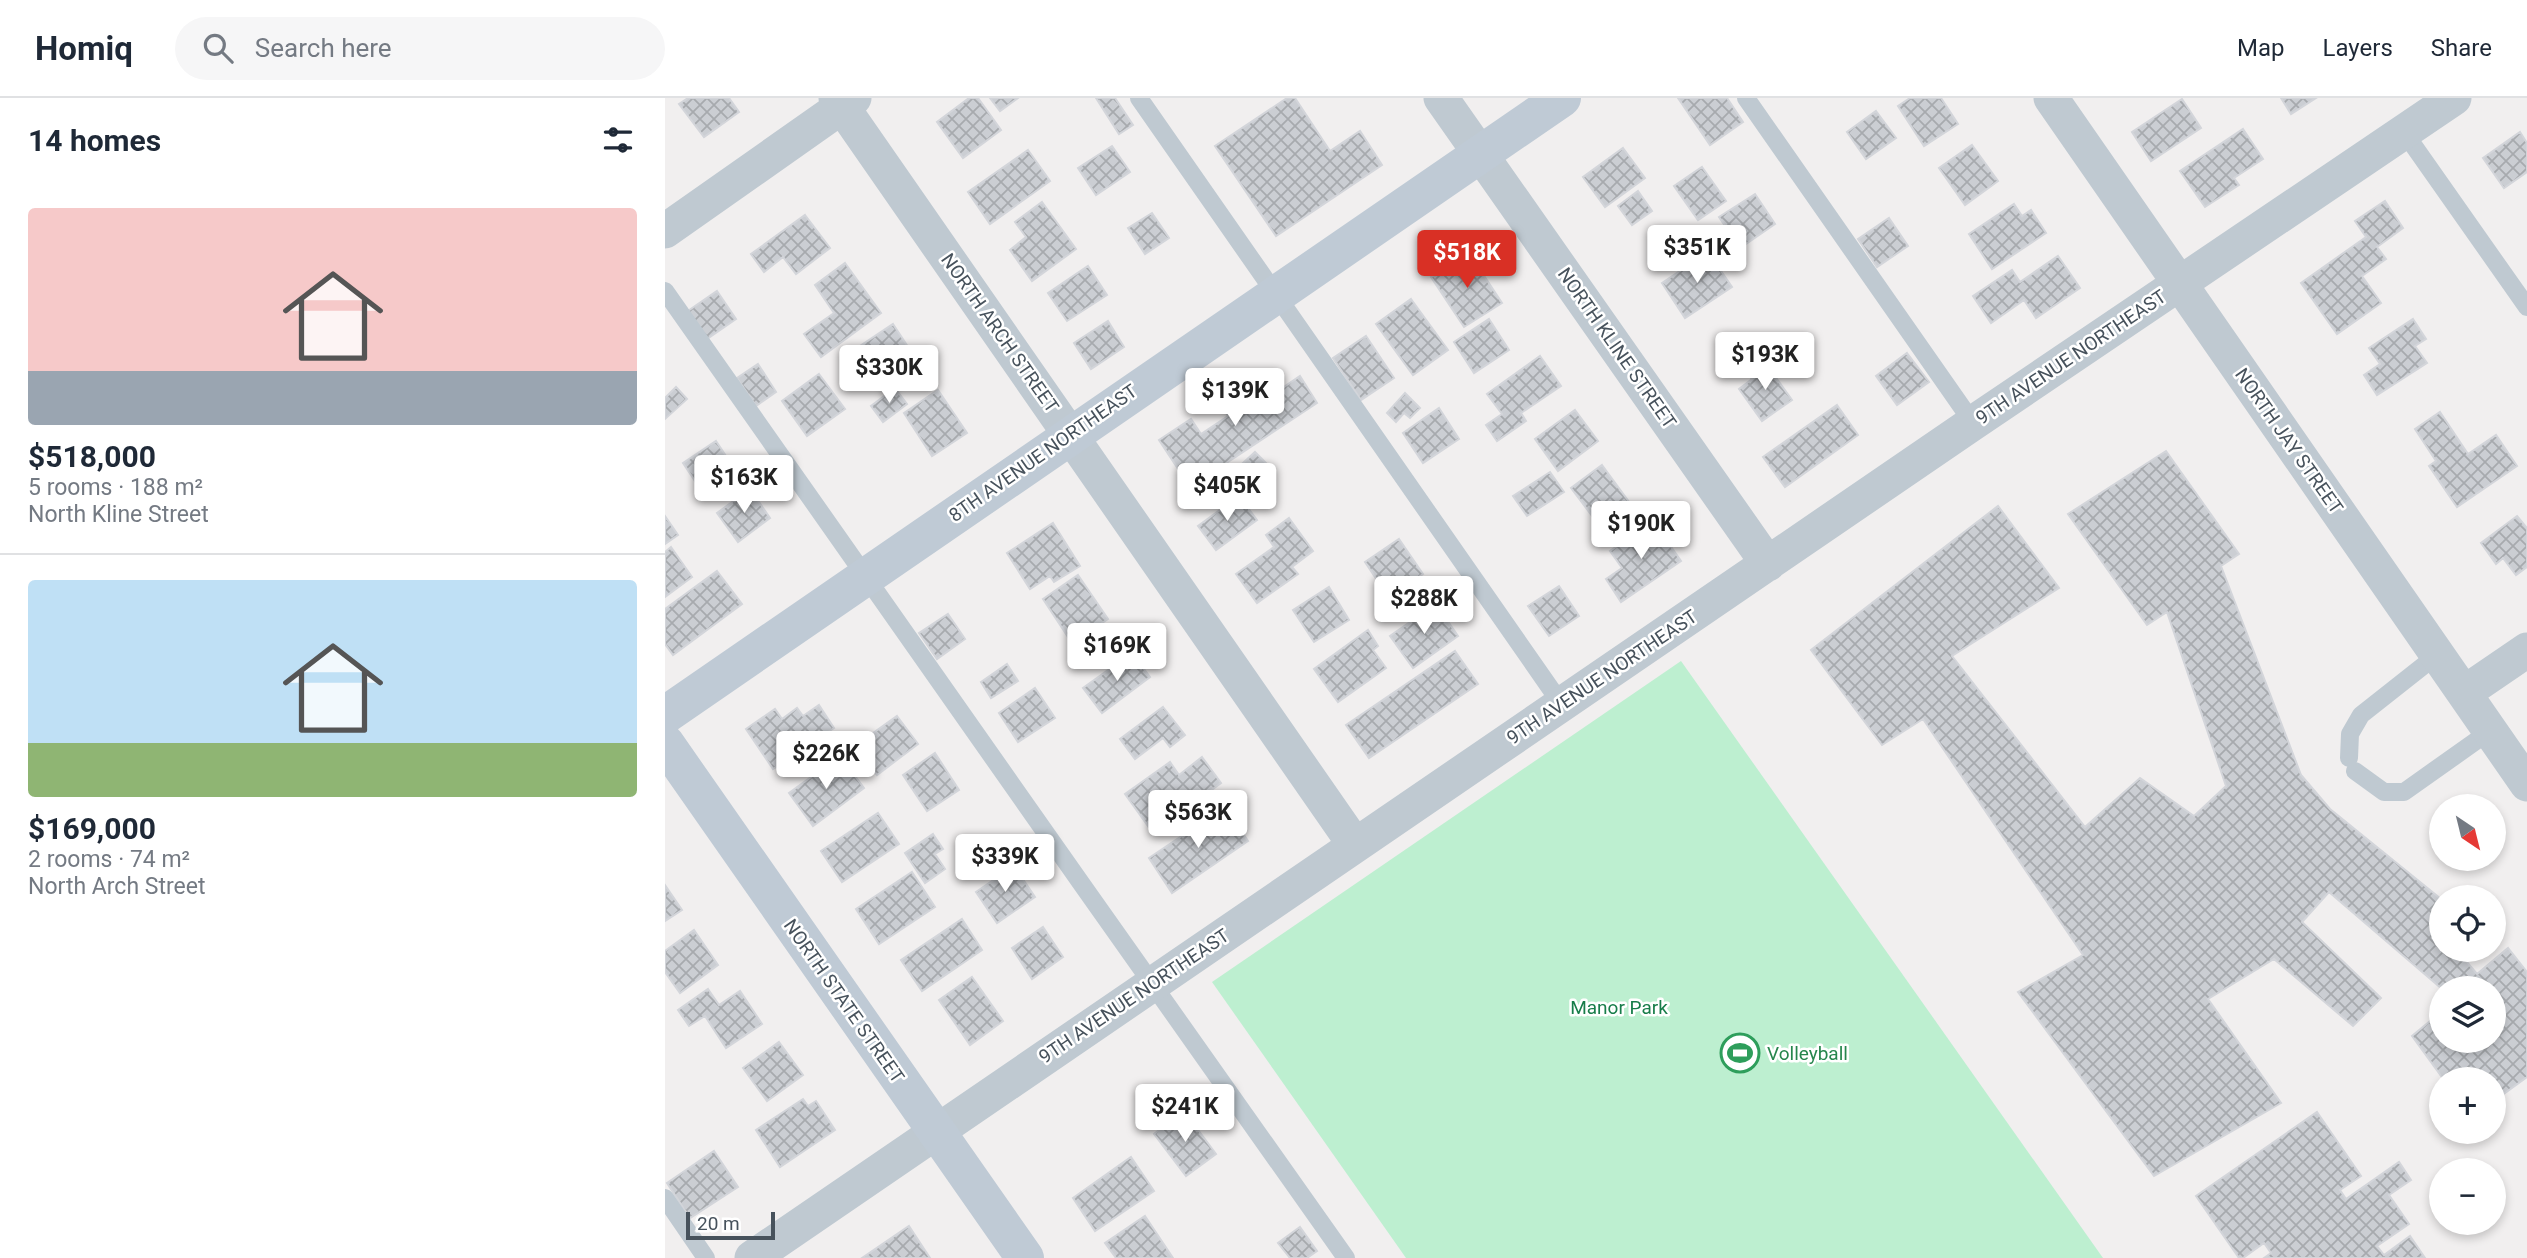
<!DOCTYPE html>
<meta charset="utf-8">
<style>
body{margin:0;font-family:Roboto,sans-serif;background:#f6f6f7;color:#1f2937;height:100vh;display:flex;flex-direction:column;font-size:26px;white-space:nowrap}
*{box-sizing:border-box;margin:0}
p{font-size:23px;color:#747a83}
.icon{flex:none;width:38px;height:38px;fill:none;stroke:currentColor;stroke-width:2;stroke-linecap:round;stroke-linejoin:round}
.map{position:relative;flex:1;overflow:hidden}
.sheet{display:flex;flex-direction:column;background:#fff;width:665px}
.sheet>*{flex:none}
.needle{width:46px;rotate:145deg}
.tools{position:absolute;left:1764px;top:696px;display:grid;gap:14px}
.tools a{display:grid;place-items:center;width:77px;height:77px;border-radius:50%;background:#fff;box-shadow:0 4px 10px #0003;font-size:35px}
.scale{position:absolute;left:21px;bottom:18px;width:89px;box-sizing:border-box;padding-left:7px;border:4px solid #47525c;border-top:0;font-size:19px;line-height:24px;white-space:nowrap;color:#47525c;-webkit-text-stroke:5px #fff;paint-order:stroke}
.price{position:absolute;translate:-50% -60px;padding:0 16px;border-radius:7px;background:#fff;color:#222;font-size:23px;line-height:46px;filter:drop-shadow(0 2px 4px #0008)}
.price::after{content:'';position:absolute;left:50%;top:42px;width:21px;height:16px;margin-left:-10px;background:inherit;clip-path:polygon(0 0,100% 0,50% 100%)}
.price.active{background:#d93025;color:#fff}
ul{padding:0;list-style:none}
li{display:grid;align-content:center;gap:14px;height:371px;padding:0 28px}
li+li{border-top:2px solid #e0e1e3}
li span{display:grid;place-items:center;height:217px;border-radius:7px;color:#555}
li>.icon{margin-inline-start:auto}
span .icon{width:126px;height:126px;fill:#fffc;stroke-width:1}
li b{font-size:30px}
h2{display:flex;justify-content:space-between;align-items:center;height:84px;padding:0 28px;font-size:30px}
header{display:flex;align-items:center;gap:42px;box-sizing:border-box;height:98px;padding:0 35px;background:#fff;border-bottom:2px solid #e0e1e3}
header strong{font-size:33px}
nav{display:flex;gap:38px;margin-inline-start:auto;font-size:24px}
.search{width:490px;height:63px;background:#f6f6f7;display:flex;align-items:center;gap:18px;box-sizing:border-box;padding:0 24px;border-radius:38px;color:#747a83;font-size:26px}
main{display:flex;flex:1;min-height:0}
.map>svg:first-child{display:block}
</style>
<header>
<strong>Homiq</strong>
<div class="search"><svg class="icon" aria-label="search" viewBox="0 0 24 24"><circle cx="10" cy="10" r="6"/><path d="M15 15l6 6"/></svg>Search here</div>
<nav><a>Map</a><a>Layers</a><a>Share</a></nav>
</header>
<main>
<section class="sheet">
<h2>14 homes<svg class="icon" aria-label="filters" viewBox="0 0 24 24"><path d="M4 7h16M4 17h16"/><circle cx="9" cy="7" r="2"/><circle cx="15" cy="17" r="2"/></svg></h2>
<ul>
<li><span style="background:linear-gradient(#f6c9c9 75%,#9aa5b1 0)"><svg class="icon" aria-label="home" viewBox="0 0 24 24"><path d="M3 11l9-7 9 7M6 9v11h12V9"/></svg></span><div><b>$518,000</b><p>5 rooms · 188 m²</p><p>North Kline Street</p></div></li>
<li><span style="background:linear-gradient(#bfe0f5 75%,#8fb573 0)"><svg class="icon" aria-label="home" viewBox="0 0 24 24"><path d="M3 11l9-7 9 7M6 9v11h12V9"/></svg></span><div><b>$169,000</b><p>2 rooms · 74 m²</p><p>North Arch Street</p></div></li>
</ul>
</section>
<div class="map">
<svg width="1862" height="1160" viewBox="0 0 1862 1160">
<defs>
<pattern id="building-cross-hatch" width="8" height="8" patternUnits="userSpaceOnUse" patternTransform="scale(1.75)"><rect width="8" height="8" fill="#cbced3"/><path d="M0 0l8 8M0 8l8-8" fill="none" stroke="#a7aaae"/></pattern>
</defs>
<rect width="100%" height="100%" fill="#f1efef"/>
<path fill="#bdefd0" d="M1016,563L1438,1160H741L547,884Z"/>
<path fill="url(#building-cross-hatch)" stroke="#d3d5da" stroke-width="2" d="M23,0H64L74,14L39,39L14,6Z
M304,0H313L336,32L298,60L272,24Z
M325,0H353L335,13Z
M431,0H450L468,27L454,36Z
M622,0H630L665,53L695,33L717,67L611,138L550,48Z
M1013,0H1062L1078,24L1045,47Z
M1245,0H1276L1293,26L1259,48L1233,8Z
M1616,0H1651L1626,16Z
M1517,1L1536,30L1486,63L1467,34Z
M1211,13L1231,40L1201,61L1182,34Z
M1578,31L1598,61L1569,80L1574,87L1540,109L1515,73Z
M1855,34L1862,45V74L1839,90L1818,60Z
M1307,47L1333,83L1300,107L1274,70Z
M447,48L465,74L431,97L413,70Z
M958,50L980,80L940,109L918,79Z
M363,52L385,83L325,126L303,94Z
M1037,69L1061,103L1033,122L1009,88Z
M973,93L987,113L967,127L953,108Z
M1090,96L1110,126L1075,150L1054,119Z
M1720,103L1738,130L1712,149L1721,161L1697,178L1716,205L1672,236L1636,185L1701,139L1690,123Z
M377,104L411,151L367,183L345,152L361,139L350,124Z
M1349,106L1357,118L1366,112L1381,135L1327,171L1304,136Z
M487,115L504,140L480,156L463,130Z
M140,117L165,150L131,176L118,159L99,174L86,156Z
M1224,120L1243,148L1212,169L1193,141Z
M1043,154L1067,189L1020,220L997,185Z
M804,155L837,205L799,229L766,179Z
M1393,158L1415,190L1371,220L1359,202L1326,225L1308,198L1347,172L1355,184Z
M180,165L216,215L156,259L139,236L169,215L150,187Z
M423,168L442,197L402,223L383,195Z
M52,193L71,221L39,243L20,215Z
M746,201L783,252L748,277L711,226Z
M824,221L844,252L809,275L789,244Z
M1748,221L1761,241L1750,248L1762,265L1712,297L1699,277L1715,266L1704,250Z
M443,223L459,249L426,271L409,245Z
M228,226L249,258L202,289L180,258Z
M701,238L729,280L696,302L668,260Z
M1242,255L1264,284L1232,307L1211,278Z
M875,258L896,288L856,315L861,323L832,343L821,327L837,316L822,296Z
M1099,263L1127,302L1097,323L1074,291L1087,281L1082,275Z
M93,266L111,294L91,308L72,280Z
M154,276L180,311L142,338L117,303Z
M635,278L652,305L525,389L494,342L526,321L536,336L563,318L552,301L585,280L600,302Z
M11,289L22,301L0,321V300Z
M230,290L242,306L218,324L206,308Z
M273,292L302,335L267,358L239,315Z
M740,295L755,310L745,320L739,315L731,324L722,315Z
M1172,307L1193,337L1120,389L1098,359Z
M774,310L794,341L758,365L738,335Z
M910,312L933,343L893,373L870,341Z
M1775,314L1803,356L1831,337L1852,368L1792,409L1764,368L1771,363L1750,331Z
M51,343L69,370L36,392L18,365Z
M1501,353L1574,456L1556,468L1636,677L1665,711L1776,801V852H1809L1801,863L1812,876L1843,850L1862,874V979L1829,1003V982H1779L1747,938L1776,914V943H1829V891H1777L1664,794L1637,824L1716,900L1688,928L1609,861L1543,901L1616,1005L1489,1078L1353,894L1418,857L1258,621L1217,647L1146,552L1333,408L1394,490L1287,558L1420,729L1475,680L1529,718L1561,688L1502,514L1482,527L1403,416Z
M590,354L605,369L581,392L566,376Z
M937,367L970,412L940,435L906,390Z
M885,374L899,394L862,418L848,398Z
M85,391L105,420L73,444L52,415Z
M574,398L592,422L551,452L533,428Z
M0,418L13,437L0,446Z
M1852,418L1862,430V469L1851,477L1838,460L1831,466L1816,445Z
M624,420L648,453L627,469L633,476L592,505L571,476L609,449L601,437Z
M988,423L1016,463L956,504L941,481L957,470L945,453Z
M388,425L415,468L389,484L385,478L365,491L342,455Z
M734,441L758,476L724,500L700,464Z
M6,449L27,479L0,499V454Z
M52,473L77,506L8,557L0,546V511Z
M413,477L443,521L407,545L378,501Z
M894,488L914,518L884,538L863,508Z
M664,489L684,522L649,544L628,512Z
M771,506L793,538L748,570L725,538Z
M283,516L300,541L272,561L254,535Z
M703,532L713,548L708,552L721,570L673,604L649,571Z
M790,553L813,586L704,660L681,627Z
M467,555L485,579L437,615L418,590Z
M342,566L353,583L326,600L316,584Z
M370,590L390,620L353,644L334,615Z
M154,607L169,630L108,671L81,631L110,611L117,621L132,610L138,618Z
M498,609L520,637L505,649L498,640L470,661L455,641Z
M232,618L253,646L212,677L190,648Z
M270,655L294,692L262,713L238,677Z
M175,658L199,690L148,728L124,695Z
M537,659L556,685L488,735L460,696L505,664L514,677Z
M560,709L583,743L507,795L484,760Z
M213,715L234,746L177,784L156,753Z
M268,736L278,751L270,756L280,771L260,785L240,755Z
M349,768L370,799L332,825L311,794Z
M247,774L270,809L214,846L191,811Z
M0,787L17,812L0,823Z
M297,821L317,852L257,893L236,862Z
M378,829L398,859L367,881L347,850Z
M29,832L53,867L15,895L0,874V853Z
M307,879L338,923L305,947L274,902Z
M43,891L54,907L75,893L97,926L61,950L40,918L24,928L13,912Z
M114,944L138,977L102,1003L78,970Z
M138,1001L143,1008L151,1003L170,1032L115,1069L91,1032Z
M519,1013L551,1056L521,1078L489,1036Z
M1652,1014L1696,1078L1675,1092L1681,1101L1734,1064L1746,1082L1724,1097L1744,1126L1712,1148L1719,1157L1745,1138L1760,1160H1599L1606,1155L1599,1145L1578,1160H1574L1531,1098Z
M49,1053L73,1089L25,1120L2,1085Z
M466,1059L489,1093L430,1133L408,1100Z
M480,1118L508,1160H451L440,1145Z
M244,1128L265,1160H197Z
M635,1129L652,1153L642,1160H625L613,1145Z"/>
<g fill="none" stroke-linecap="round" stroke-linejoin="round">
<path stroke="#bfc9d1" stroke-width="18" d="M474,0L897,607
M1081,0L1308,325
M1739,34L1862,209
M0,193C228,515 452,839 681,1160
M1684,660L1685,636L1696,617L1772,557
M1690,673L1719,694H1739L1825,633
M0,1100L41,1160"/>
<path stroke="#bfc9d1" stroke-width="35" d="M171,0L690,747
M776,0L1103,466
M1386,0L1862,686
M0,133L189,0
M1799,595L1862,552
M87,1160L1308,325L1789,0"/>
<path stroke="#bfcad5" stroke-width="38" d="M0,617L897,0
M0,645L360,1160"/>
</g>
<defs>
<symbol id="stadium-ring" viewBox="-11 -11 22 22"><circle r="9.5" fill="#fff" stroke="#2e9e5b" stroke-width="1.5"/><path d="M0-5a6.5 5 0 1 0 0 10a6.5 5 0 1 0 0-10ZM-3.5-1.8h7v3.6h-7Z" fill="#2e9e5b"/></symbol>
</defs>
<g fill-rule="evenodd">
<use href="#stadium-ring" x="1053" y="933" width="44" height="44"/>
</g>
<g text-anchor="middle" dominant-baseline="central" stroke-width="5" stroke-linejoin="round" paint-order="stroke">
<g font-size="19" fill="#47525c" stroke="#fff">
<text transform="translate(335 235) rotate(55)">NORTH ARCH STREET</text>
<text transform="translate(952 250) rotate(55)">NORTH KLINE STREET</text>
<text transform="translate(1406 259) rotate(-34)">9TH AVENUE NORTHEAST</text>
<text transform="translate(1624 343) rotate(55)">NORTH JAY STREET</text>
<text transform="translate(378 355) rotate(-35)">8TH AVENUE NORTHEAST</text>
<text transform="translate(937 579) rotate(-34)">9TH AVENUE NORTHEAST</text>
<text transform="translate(469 898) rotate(-34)">9TH AVENUE NORTHEAST</text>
<text transform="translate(179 903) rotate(55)">NORTH STATE STREET</text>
</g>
<g font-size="19" fill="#187d4a" stroke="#fff">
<text x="954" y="909">Manor Park</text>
</g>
<g font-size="19" fill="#27864d" stroke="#fff" text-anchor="start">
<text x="1102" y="955">Volleyball</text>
</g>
</g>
</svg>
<div class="tools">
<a><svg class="needle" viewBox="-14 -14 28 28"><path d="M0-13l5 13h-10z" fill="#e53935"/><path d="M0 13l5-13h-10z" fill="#747a83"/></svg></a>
<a><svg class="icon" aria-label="locate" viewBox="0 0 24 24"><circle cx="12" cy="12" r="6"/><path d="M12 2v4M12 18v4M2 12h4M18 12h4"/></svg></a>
<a><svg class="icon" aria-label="layers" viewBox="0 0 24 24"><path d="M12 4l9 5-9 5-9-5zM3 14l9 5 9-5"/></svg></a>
<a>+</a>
<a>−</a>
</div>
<div class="scale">20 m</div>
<b class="price" style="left:1032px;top:187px">$351K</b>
<b class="price active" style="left:802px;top:192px">$518K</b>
<b class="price" style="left:1100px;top:294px">$193K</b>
<b class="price" style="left:224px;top:307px">$330K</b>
<b class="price" style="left:570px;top:330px">$139K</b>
<b class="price" style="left:79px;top:417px">$163K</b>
<b class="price" style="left:562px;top:425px">$405K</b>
<b class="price" style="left:976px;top:463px">$190K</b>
<b class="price" style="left:759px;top:538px">$288K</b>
<b class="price" style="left:452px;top:585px">$169K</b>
<b class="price" style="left:161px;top:693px">$226K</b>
<b class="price" style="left:533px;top:752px">$563K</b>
<b class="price" style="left:340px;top:796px">$339K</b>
<b class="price" style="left:520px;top:1046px">$241K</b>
</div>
</main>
